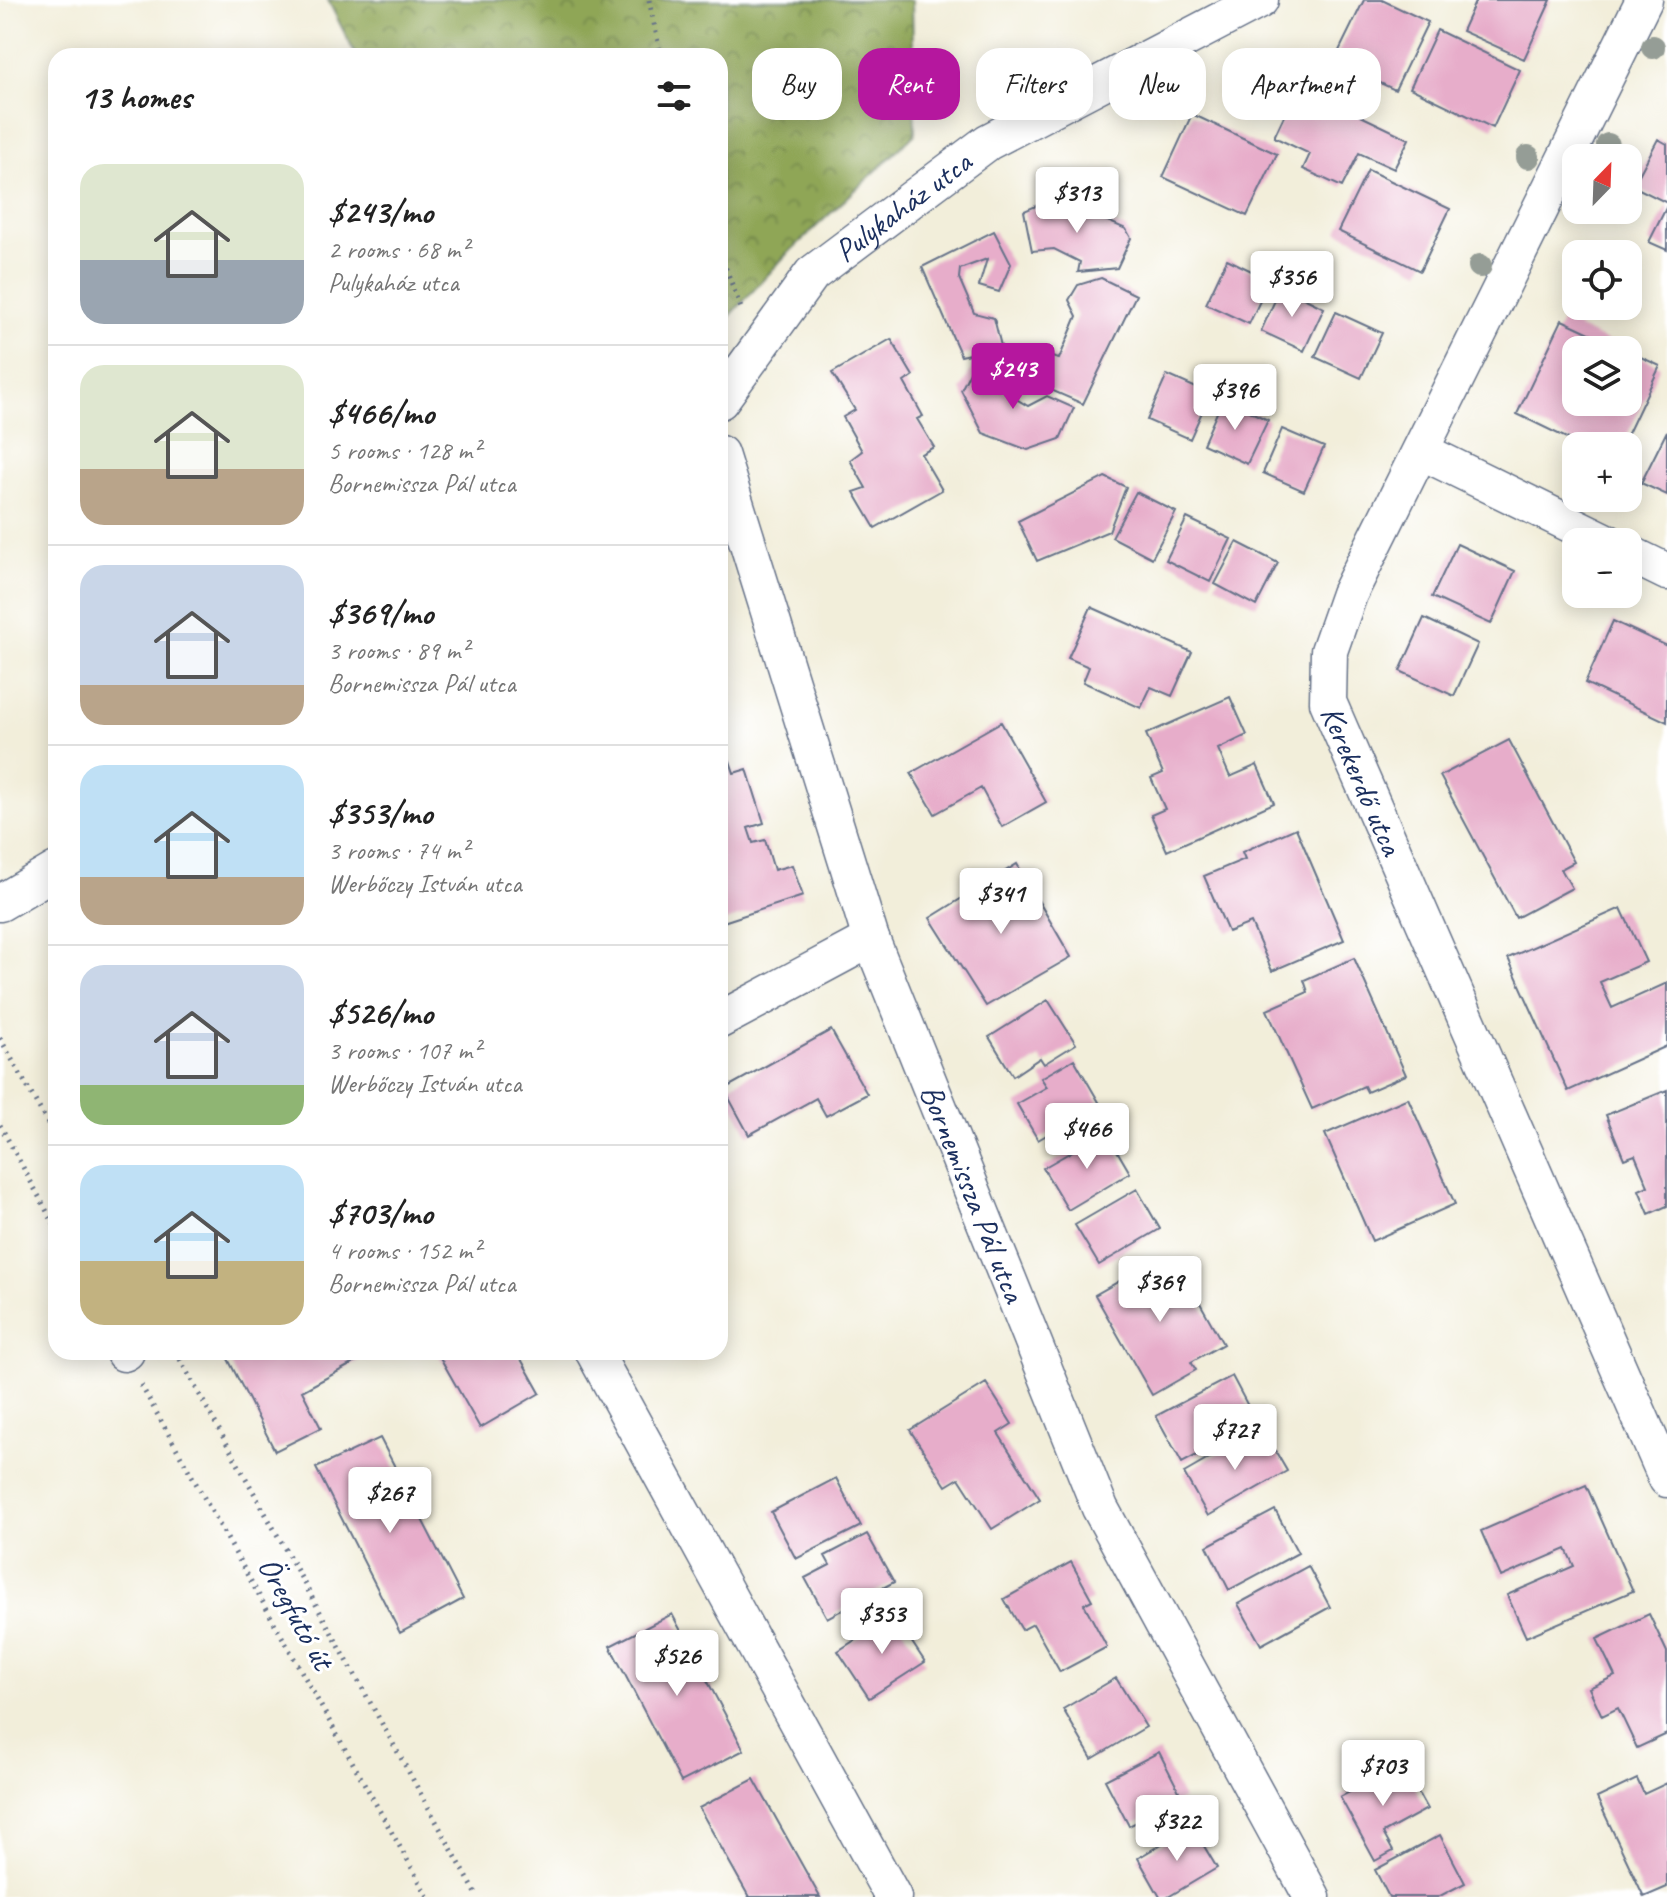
<!DOCTYPE html>
<meta charset="utf-8">
<style>
body{margin:0;font-family:Caveat,sans-serif;background:#f6f6f6;color:#222;height:100vh;display:flex;flex-direction:column;font-size:30px;white-space:nowrap}
*{box-sizing:border-box;margin:0}
p{font-size:26px;color:#767676}
.icon{flex:none;width:44px;height:44px;fill:none;stroke:currentColor;stroke-width:2;stroke-linecap:round;stroke-linejoin:round}
.map{position:relative;flex:1;overflow:hidden}
.details{position:absolute;left:48px;top:48px;width:680px;height:1312px;display:flex;flex-direction:column;background:#fff;border-radius:24px;box-shadow:0 4px 20px #0003}
.details>*{flex:none}
.guide{position:absolute;left:752px;top:48px;width:760px;height:72px;display:flex;gap:16px}
.needle{width:52px;rotate:23deg}
.tools{position:absolute;left:1562px;top:144px;display:grid;gap:16px}
.tools a{display:grid;place-items:center;width:80px;height:80px;border-radius:16px;background:#fff;box-shadow:0 4px 20px #0003;font-size:40px}
.price{position:absolute;translate:-50% -68px;padding:0 18px;border-radius:8px;background:#fff;color:#222;font-size:26px;line-height:52px;filter:drop-shadow(0 2px 4px #0008)}
.price::after{content:'';position:absolute;left:50%;top:48px;width:24px;height:18px;margin-left:-12px;background:inherit;clip-path:polygon(0 0,100% 0,50% 100%)}
.price.on{background:#b5179e;color:#fff}
ul{padding:0;list-style:none}
li{display:flex;align-items:center;gap:24px;height:200px;padding:0 32px}
li+li{border-top:2px solid #e0e0e0}
li span{display:grid;place-items:center;flex:none;width:224px;height:160px;border-radius:24px;color:#555}
li>.icon{margin-inline-start:auto}
span .icon{width:96px;height:96px;fill:#fffc;stroke-width:1}
li b{font-size:34px}
h2{display:flex;justify-content:space-between;align-items:center;height:96px;padding:0 32px;font-size:34px}
.tag{padding:0 28px;border-radius:24px;background:#fff;box-shadow:0 4px 20px #0003;font-size:28px;line-height:72px}
.tag.on{background:#b5179e;color:#fff}
.map>svg:first-child{display:block}
</style>
<div class="map">
<svg width="1667" height="1897" viewBox="0 0 1667 1897">
<defs>
<pattern id="forest-crowns" width="20" height="18" patternUnits="userSpaceOnUse" patternTransform="scale(2)"><rect width="20" height="18" fill="#8fa657"/><path d="M2 6a3 3 0 1 1 6 0M12 15a3 3 0 1 1 6 0" fill="none" stroke="#74884b"/></pattern>
</defs>
<rect width="100%" height="100%" fill="#fff"/>
<filter id="ink" filterUnits="userSpaceOnUse"><feTurbulence type="fractalNoise" baseFrequency=".0125" numOctaves="2"/><feDisplacementMap in="SourceGraphic" scale="16" xChannelSelector="R" yChannelSelector="G"/><feConvolveMatrix kernelMatrix="1 2 1 2 8 2 1 2 1" color-interpolation-filters="sRGB"/></filter>
<filter id="wash" filterUnits="userSpaceOnUse"><feTurbulence type="fractalNoise" baseFrequency=".006" numOctaves="4" result="noise"/><feDisplacementMap in="SourceGraphic" scale="32" xChannelSelector="R" yChannelSelector="G"/><feGaussianBlur stdDeviation="1.8" result="paint"/><feColorMatrix in="noise" values="0 0 0 0 0 0 0 0 0 0 0 0 0 0 0 0 0 1.4 0 .05"/><feComposite in="paint" operator="in"/></filter>
<g filter="url(#wash)">
<rect width="100%" height="100%" fill="#f2eeda"/>
<path fill="url(#forest-crowns)" stroke="#556a5a" stroke-width="2" d="M328,0H912L915,134L785,256L720,327V56H356Z"/>
<g id="blocks">
<path fill="#e7adca" d="M1364,0H1382L1428,22L1395,90L1334,61Z
M1476,0H1551L1524,59L1462,31Z
M1437,30L1520,70L1493,128L1410,88Z
M1298,86L1409,139L1394,169L1359,153L1342,187L1303,169L1310,154L1274,137Z
M1192,114L1277,154L1247,216L1163,177Z
M1658,139L1667,144V203L1633,186Z
M1368,170L1450,209L1420,271L1338,231Z
M1055,198L1126,229L1131,238L1117,268L1078,272L1080,262L1054,249L1032,251L1024,211Z
M1667,206V250L1649,242Z
M994,231L1011,264L999,292L979,286L987,259L960,269L959,278L974,313L994,318L1001,346L961,356L922,267Z
M1227,259L1270,280L1249,324L1206,304Z
M1101,278L1136,295L1083,404L1044,387L1035,372L1044,355L1059,359L1077,316L1069,300L1078,285Z
M1281,287L1324,308L1304,351L1261,331Z
M1336,312L1382,333L1361,378L1315,357Z
M1562,320L1626,350H1576V402H1628V351L1660,366L1622,446H1583L1517,414Z
M891,339L913,376L904,382L923,416L917,419L934,447L921,454L942,490L875,528L854,492L866,488L850,460L862,451L843,417L855,410L832,373Z
M976,360L1002,372L1003,391L1028,406L1047,396L1074,408L1060,439L1028,450L983,433L961,390Z
M1167,375L1210,394L1190,439L1147,420Z
M1223,399L1268,420L1247,464L1203,444Z
M1282,429L1324,447L1304,491L1263,473Z
M1667,431V495L1641,483Z
M1105,477L1126,487L1109,531L1037,561L1018,521Z
M1136,492L1176,512L1152,558L1112,537Z
M1187,518L1231,539L1210,582L1166,560Z
M1237,542L1278,563L1256,606L1215,584Z
M1457,544L1515,571L1491,624L1432,597Z
M1091,607L1192,652L1172,696L1151,687L1141,708L1083,682L1089,667L1068,658Z
M1424,618L1478,644L1454,696L1400,671Z
M1613,621L1667,646V722L1585,683Z
M1230,697L1247,735L1218,749L1230,777L1257,765L1274,803L1167,851L1151,815L1165,809L1151,778L1163,773L1146,734Z
M1001,722L1046,802L1002,827L981,788L935,814L911,773Z
M1509,740L1574,862L1561,869L1572,888L1516,918L1440,776Z
M730,761L734,773L747,769L764,823L748,828L753,843L765,840L774,870L792,865L803,896L720,923V764Z
M1296,828L1344,940L1272,971L1251,923L1228,932L1204,876L1245,859L1242,852Z
M1017,864L1071,957L986,1006L930,918Z
M1621,908L1646,962L1600,982L1612,1008L1667,983V1046L1568,1091L1508,958Z
M1354,958L1406,1075L1367,1092L1364,1086L1312,1109L1267,1010L1308,992L1304,980Z
M1048,1000L1076,1044L1044,1064L1040,1058L1013,1076L989,1037Z
M831,1030L867,1094L826,1116L816,1098L749,1135L724,1089Z
M1074,1059L1100,1104L1038,1140L1017,1104L1047,1087L1041,1078Z
M1667,1090V1206L1649,1214L1639,1190L1648,1186L1635,1155L1624,1159L1606,1115Z
M1408,1098L1455,1204L1372,1241L1325,1134Z
M1106,1132L1130,1173L1068,1210L1043,1168Z
M1137,1189L1160,1229L1099,1265L1075,1225Z
M1177,1262L1223,1344L1191,1362L1196,1370L1152,1395L1095,1295L1148,1265L1153,1275Z
M242,1352H374L302,1391L321,1428L275,1451L228,1359Z
M437,1352H517L540,1393L480,1428Z
M1232,1376L1257,1423L1182,1463L1156,1416Z
M986,1383L1012,1424L998,1433L1040,1499L992,1529L959,1478L946,1486L910,1430Z
M1262,1428L1287,1471L1208,1516L1184,1473Z
M380,1438L463,1599L400,1633L316,1468Z
M836,1478L861,1526L796,1559L771,1512Z
M1586,1485L1633,1591L1526,1637L1507,1595L1574,1566L1566,1549L1501,1577L1481,1531Z
M1275,1510L1298,1553L1229,1590L1207,1546Z
M867,1534L894,1582L827,1618L805,1578L830,1565L825,1556Z
M1071,1562L1092,1600L1084,1604L1107,1647L1060,1672L1033,1624L1022,1630L1004,1599Z
M1308,1566L1330,1607L1261,1645L1238,1604Z
M672,1614L744,1750L681,1782L610,1646Z
M1649,1614L1667,1652V1734L1637,1748L1618,1708L1602,1716L1589,1688L1615,1676L1597,1639Z
M894,1615L925,1662L869,1698L838,1651Z
M1116,1678L1146,1727L1092,1759L1063,1709Z
M1159,1752L1183,1799L1129,1826L1105,1780Z
M1402,1764L1427,1809L1383,1833L1393,1851L1375,1861L1340,1797Z
M754,1779L820,1897H749L699,1808Z
M1637,1779L1644,1794L1667,1783V1887L1644,1897L1597,1798Z
M1192,1826L1217,1868L1168,1897H1160L1138,1858Z
M1440,1835L1465,1883L1438,1897H1389L1375,1870Z"/>
</g>
</g>
<g filter="url(#ink)">
<use href="#blocks" fill-opacity="0" stroke="#667289" stroke-width="2"/>
<g fill="none" stroke-linecap="round" stroke-linejoin="round">
<defs>
<g id="minor">
<path id="s1" d="M1644,0L1349,594L1329,651L1328,702L1667,1479"/>
<path id="s2" d="M720,401L812,274L988,142L1260,0"/>
<path d="M1423,452L1607,542"/>
<path id="s3" d="M720,454L871,939L1100,1508L1312,1897"/>
<path d="M1628,553L1667,572"/>
<path d="M0,903L56,870"/>
<path d="M720,1020L871,939"/>
<path d="M594,1352L893,1897"/>
<path d="M124,1353L126,1352"/>
</g>
</defs>
<use href="#minor" stroke="#667289" stroke-width="39"/>
<path stroke="#667289" stroke-width="5" stroke-dasharray="2 6" stroke-linecap="butt" d="M649,0L661,56
M720,253L741,308
M0,1038L56,1138
M0,1125L56,1228
M176,1352L478,1897
M141,1385L428,1897"/>
<use href="#minor" stroke="#fff" stroke-width="36"/>
</g>
<g fill="#959d96">
<circle cx="1653" cy="47" r="12"/>
<circle cx="1608" cy="145" r="12"/>
<circle cx="1528" cy="157" r="12"/>
<circle cx="1480" cy="266" r="12"/>
</g>
</g>
<g text-anchor="middle" dominant-baseline="central" stroke-width="6" stroke-linejoin="round" paint-order="stroke">
<g font-size="32" fill="#1b2f5e" stroke="#fff">
<text stroke="none"><textPath href="#s2" startOffset="270">Pulykaház utca</textPath></text>
<text stroke="none"><textPath href="#s1" startOffset="860">Kerekerdő utca</textPath></text>
<text stroke="none"><textPath href="#s3" startOffset="782">Bornemissza Pál utca</textPath></text>
<text transform="translate(296 1613) rotate(61)">Öregfutó út</text>
</g>
</g>
</svg>
<div class="tools">
<a><svg class="needle" viewBox="-14 -14 28 28"><path d="M0-13l5 13h-10z" fill="#e53935"/><path d="M0 13l5-13h-10z" fill="#767676"/></svg></a>
<a><svg class="icon" aria-label="locate" viewBox="0 0 24 24"><circle cx="12" cy="12" r="6"/><path d="M12 2v4M12 18v4M2 12h4M18 12h4"/></svg></a>
<a><svg class="icon" aria-label="layers" viewBox="0 0 24 24"><path d="M12 4l9 5-9 5-9-5zM3 14l9 5 9-5"/></svg></a>
<a>+</a>
<a>−</a>
</div>
<b class="price" style="left:1077px;top:235px">$313</b>
<b class="price" style="left:1292px;top:319px">$356</b>
<b class="price on" style="left:1013px;top:411px">$243</b>
<b class="price" style="left:1235px;top:432px">$396</b>
<b class="price" style="left:1001px;top:936px">$341</b>
<b class="price" style="left:1087px;top:1171px">$466</b>
<b class="price" style="left:1160px;top:1324px">$369</b>
<b class="price" style="left:1235px;top:1472px">$727</b>
<b class="price" style="left:390px;top:1535px">$267</b>
<b class="price" style="left:882px;top:1656px">$353</b>
<b class="price" style="left:677px;top:1698px">$526</b>
<b class="price" style="left:1383px;top:1808px">$703</b>
<b class="price" style="left:1177px;top:1863px">$322</b>
<div class="guide">
<a class="tag">Buy</a>
<a class="tag on">Rent</a>
<a class="tag">Filters</a>
<a class="tag">New</a>
<a class="tag">Apartment</a>
</div>
<section class="details">
<h2>13 homes<svg class="icon" aria-label="filters" viewBox="0 0 24 24"><path d="M4 7h16M4 17h16"/><circle cx="9" cy="7" r="2"/><circle cx="15" cy="17" r="2"/></svg></h2>
<ul>
<li><span style="background:linear-gradient(#dfe7d0 60%,#9aa5b1 0)"><svg class="icon" aria-label="home" viewBox="0 0 24 24"><path d="M3 11l9-7 9 7M6 9v11h12V9"/></svg></span><div><b>$243/mo</b><p>2 rooms · 68 m²</p><p>Pulykaház utca</p></div></li>
<li><span style="background:linear-gradient(#dfe7d0 65%,#b9a48a 0)"><svg class="icon" aria-label="home" viewBox="0 0 24 24"><path d="M3 11l9-7 9 7M6 9v11h12V9"/></svg></span><div><b>$466/mo</b><p>5 rooms · 128 m²</p><p>Bornemissza Pál utca</p></div></li>
<li><span style="background:linear-gradient(#c9d6e8 75%,#b9a48a 0)"><svg class="icon" aria-label="home" viewBox="0 0 24 24"><path d="M3 11l9-7 9 7M6 9v11h12V9"/></svg></span><div><b>$369/mo</b><p>3 rooms · 89 m²</p><p>Bornemissza Pál utca</p></div></li>
<li><span style="background:linear-gradient(#bfe0f5 70%,#b9a48a 0)"><svg class="icon" aria-label="home" viewBox="0 0 24 24"><path d="M3 11l9-7 9 7M6 9v11h12V9"/></svg></span><div><b>$353/mo</b><p>3 rooms · 74 m²</p><p>Werbőczy István utca</p></div></li>
<li><span style="background:linear-gradient(#c9d6e8 75%,#8fb573 0)"><svg class="icon" aria-label="home" viewBox="0 0 24 24"><path d="M3 11l9-7 9 7M6 9v11h12V9"/></svg></span><div><b>$526/mo</b><p>3 rooms · 107 m²</p><p>Werbőczy István utca</p></div></li>
<li><span style="background:linear-gradient(#bfe0f5 60%,#c2b280 0)"><svg class="icon" aria-label="home" viewBox="0 0 24 24"><path d="M3 11l9-7 9 7M6 9v11h12V9"/></svg></span><div><b>$703/mo</b><p>4 rooms · 152 m²</p><p>Bornemissza Pál utca</p></div></li>
</ul>
</section>
</div>
